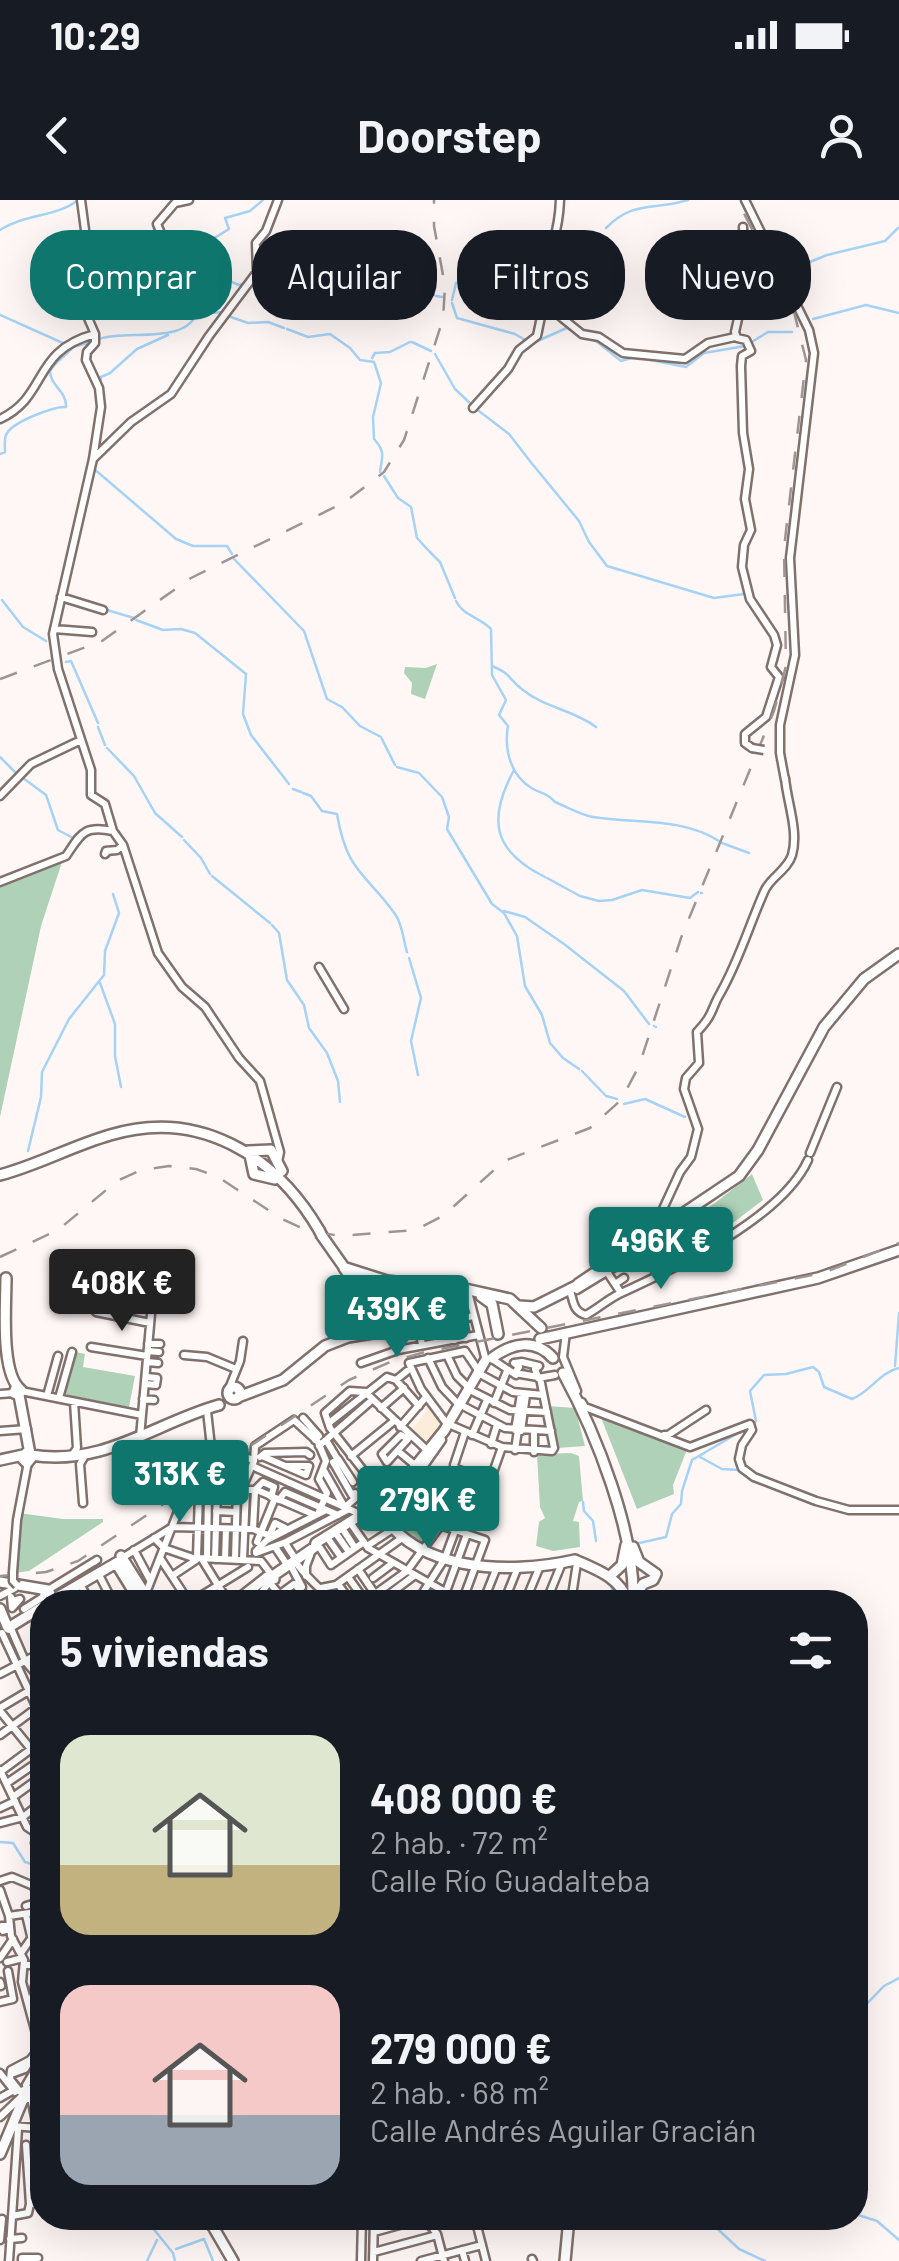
<!DOCTYPE html>
<html lang="es">
<meta charset="utf-8">
<style>
body{margin:0;font-family:Barlow,sans-serif;background:#20242c;color:#f1f3f6;height:100vh;display:flex;flex-direction:column;font-size:38px;white-space:nowrap}
*{box-sizing:border-box;margin:0}
p{font-size:32px;color:#9ea1a6}
.icon{flex:none;width:55px;height:55px;fill:none;stroke:currentColor;stroke-width:2;stroke-linecap:round;stroke-linejoin:round}
.map{position:relative;flex:1;overflow:hidden}
.drawer{position:absolute;left:30px;top:1390px;width:838px;height:640px;display:flex;flex-direction:column;background:#171b24;border-radius:40px;box-shadow:0 10px 40px #0002}
.drawer>*{flex:none}
.top-card{position:absolute;left:30px;top:30px;width:840px;height:90px;display:flex;gap:20px}
.price{position:absolute;translate:-50% -85px;padding:0 22px;border-radius:10px;background:#0f766e;color:#fff;font-size:32px;line-height:65px;filter:drop-shadow(0 2px 5px #0008)}
.price::after{content:'';position:absolute;left:50%;top:60px;width:30px;height:22px;margin-left:-15px;background:inherit;clip-path:polygon(0 0,100% 0,50% 100%)}
.price.selected{background:#222;color:#fff}
ul{padding:0;list-style:none}
li{display:flex;align-items:center;gap:30px;height:250px;padding:0 30px}
li span{display:grid;place-items:center;flex:none;width:280px;height:200px;border-radius:30px;color:#555}
li>.icon{margin-inline-start:auto}
span .icon{width:120px;height:120px;fill:#fffc;stroke-width:1}
li b{font-size:42px}
h2{display:flex;justify-content:space-between;align-items:center;height:120px;padding:0 30px;font-size:42px}
.chip{padding:0 35px;border-radius:40px;background:#171b24;box-shadow:0 10px 40px #0002;font-size:35px;line-height:90px}
.chip.selected{background:#0f766e;color:#fff}
.status{display:flex;justify-content:space-between;align-items:center;height:70px;padding:0 50px;background:#171b24;direction:ltr}
.status svg{height:28px;fill:currentColor}
header{display:flex;justify-content:space-between;align-items:center;height:130px;padding:0 30px;background:#171b24;font-size:45px;font-weight:700}
.map>svg:first-child{display:block}
</style>
<div class="status"><b>10:29</b><svg viewBox="0 0 49 12"><path d="M0 12V9h3v3zM5 12V6h3v6zM10 12V3h3v9zM15 12V0h3v12zM26 1h20v11H26zM47 4h2v5h-2z"/></svg></div>
<header><svg class="icon" aria-label="back" viewBox="0 0 24 24"><path d="M15 5l-7 7 7 7"/></svg>Doorstep<svg class="icon" aria-label="person" viewBox="0 0 24 24"><circle cx="12" cy="8" r="4"/><path d="M4 21q1-7 8-7t8 7"/></svg></header>
<div class="map">
<svg width="899" height="2061" viewBox="0 0 899 2061">
<rect width="100%" height="100%" fill="#fff7f5"/>
<path fill="#fcedda" d="M426,1199L446,1223L429,1246L409,1232L427,1211L421,1205Z"/>
<path fill="#aed1b8" d="M437,464L425,499L411,494L412,483L404,473L405,467L426,468Z
M63,659L41,726L0,917V683Z
M752,974L763,1000L713,1038L658,1064L653,1059L646,1064L637,1053L715,1003Z
M76,1152L85,1154L83,1167L135,1176L129,1207L63,1194Z
M548,1206L575,1208L585,1246L557,1248Z
M600,1215L688,1247L673,1285L674,1294L637,1309Z
M571,1253L579,1256L583,1301L579,1302L573,1321L579,1322L580,1347L553,1351L536,1346L539,1322L545,1318L540,1307L537,1254Z
M428,1299L435,1309L443,1299L453,1304L420,1348L393,1324Z
M19,1313L63,1319H103V1322L29,1371L14,1373Z"/>
<g fill="none" stroke-linecap="round" stroke-linejoin="round">
<path stroke="#a6d2f5" stroke-width="2.5" d="M606,28C634,0 651,11 688,0
M0,30C24,14 57,17 78,0
M547,70L579,53L598,37
M790,70L827,55L885,41L898,28
M256,77L276,75L288,66L304,70L317,66L320,69L324,65L334,84L351,80L370,89L388,86L408,78L415,80L420,74L433,88L434,95
M746,77L774,75
M197,79L218,76L239,85L246,83
M436,96L442,97
M452,100L456,83C477,78 498,93 519,96L533,88
M452,103L457,118L515,134L527,141
M198,114L224,112
M0,115L65,144
M228,116L248,123L268,122L284,128
M813,119L866,105L899,113
M287,129L308,137L330,134L350,148L360,160L374,162L381,183L373,217L374,239C386,252 382,257 380,272
M586,137L596,141L621,161L635,157L686,167L704,153L745,146L768,132H792
M99,139C127,129 188,146 198,110C201,98 194,85 198,71C201,60 208,54 208,42L229,29L225,18L250,11L263,0
M412,142L431,151
M533,143L569,127
M435,154L455,189L472,205
M372,158L375,153L390,152L410,142
M100,183L101,177L110,173L137,149L168,135
M475,208L509,234L533,265
M0,254L5,252C5,246 4,240 6,235C11,222 55,206 66,207C67,191 50,186 50,171C55,162 66,156 73,147L91,142
M534,266L579,321L589,342L607,366L714,398L744,394
M93,268L176,339L193,346H227L232,354
M384,276L398,298L411,307L417,338L428,350
M429,351L440,362L455,398
M234,359L304,431L327,499L342,507L360,526L381,537
M2,400L23,427L46,441
M456,401C463,416 480,417 491,429L492,475L506,500L499,515L508,526C504,549 510,576 533,589C542,594 547,593 554,601
M107,410L134,418
M136,420L163,430L181,429L195,433L246,474L243,514L251,535L289,584
M66,462L71,461L98,523
M492,466C513,475 506,477 523,490C545,508 574,510 596,527
M98,527L105,545
M382,539L395,565
M107,548L134,576L155,613L182,637
M0,557L17,574
M397,567L419,573L442,597L449,617L447,629L492,704L504,713L517,736L525,786L542,815L550,843L563,858L579,869
M514,570C487,620 493,651 545,677
M23,578L46,595L58,630L73,638
M293,589L301,592
M303,593L311,596L322,611L337,614C347,673 365,672 395,714C403,725 403,740 407,752
M555,602C567,607 581,615 593,617C636,624 681,617 719,641
M184,640L201,658L210,674
M722,643L749,653
M212,676L270,723
M547,678L580,696L599,701L612,700L642,690L690,698L698,692
M701,693H702
M504,711L525,717L564,744L624,791L649,824
M272,725L279,733L287,780L304,805L309,828L327,853L338,881L340,902
M409,758L421,798L411,841L418,875
M100,783L115,824V856L121,887
M654,826L656,827
M582,871L606,896L617,899
M624,904L645,899L685,917
M28,951L41,897L42,872L69,819L104,775L105,751L119,713L113,694
M895,1166L899,1113
M752,1226L756,1221L750,1191L764,1175L786,1174L813,1167L819,1172L824,1187L852,1199C870,1192 880,1172 899,1168
M700,1257L722,1269L739,1270
M583,1302L584,1311L593,1321L596,1341
M635,1344L666,1337L672,1314L681,1304L682,1291L692,1260L745,1229
M611,1385L615,1402
M0,1642L13,1643L25,1662L42,1667
M855,1816L884,1786L899,1778
M855,2014L877,2021L899,2040
M84,2018L100,2026L141,2018
M706,2018L739,2049L765,2061
M152,2027L173,2053L175,2061
M176,2049L204,2039L213,2061
M147,2061L157,2040"/>
<defs>
<path id="minor" d="M81,0L85,30L77,93L95,134V143L87,152L86,160L99,188L101,207L93,259L53,434L58,469L91,570V595L105,604L113,631L123,645L158,753L182,787L205,807L239,858L260,881L280,952L278,962
M745,0L809,130L814,153L790,358L795,455L780,525V553L785,580
M743,27L745,88L735,132L737,138L746,140L751,151L742,156L741,166L743,233L749,269L745,299L751,330L744,345L742,367L750,399L774,435L777,445L771,467L779,477L766,517L745,534V543L752,548
M170,55L157,24L175,3L189,0
M543,107L556,113L582,134L599,137L623,153L685,159L708,143L735,137
M543,107L534,85C550,60 559,29 560,0
M473,208L508,169L519,150L537,136L543,107
M0,219C49,196 31,151 95,134
M93,259L131,222L171,194L209,136L257,72L256,43L266,31L278,0
M61,397L103,410
M54,429L92,432
M0,596L31,564L81,540
M108,651L105,654L106,651L117,650L123,645
M0,682L66,656C81,634 83,625 113,631
M319,767L344,809
M810,953L837,887
M626,1042L636,1029L662,1011L680,972L691,957L698,929L684,889L686,878L699,863L697,832C715,813 710,810 721,792C739,760 749,726 764,692C770,677 787,671 792,655C799,631 787,602 785,578
M607,1072L621,1093
M615,1084L624,1078
M569,1089C574,1098 571,1111 586,1115C597,1109 607,1100 619,1094C674,1069 782,1018 808,960
M577,1090L636,1054L643,1063
M459,1097L466,1138
M448,1099L455,1140
M415,1104L422,1145
M404,1106L409,1134
M96,1112L150,1123
M363,1112L469,1096L485,1157
M566,1132L563,1157L577,1191
M148,1144H160
M91,1147L147,1156
M398,1150L391,1130L474,1116
M148,1151L159,1152
M184,1155L207,1157L236,1169
M447,1155L457,1176L470,1189
M428,1158L442,1187L459,1205
M492,1159L516,1175
M147,1162L158,1163
M522,1162L539,1166L535,1169L538,1177L515,1173L519,1167L514,1163Z
M361,1163L398,1150L478,1135
M409,1163L465,1151L480,1173
M409,1163L421,1189L447,1224
M482,1175L513,1192L543,1195
M538,1178L555,1175
M396,1180L407,1171
M145,1184L156,1185L157,1178L146,1177
M21,1191L142,1215
M228,1191L240,1161L243,1141
M472,1191L510,1210L547,1212
M365,1192L350,1191L325,1213L330,1228L384,1297
M365,1192L428,1251
M0,1194L14,1193
M47,1196L58,1156
M59,1198L72,1152
M143,1199L154,1200
M582,1202L585,1207L690,1247L750,1224L752,1230L742,1245L739,1259L742,1268L754,1277L816,1301L849,1310H899
M494,1203L507,1171
M463,1206L505,1228L551,1231
M381,1208L404,1188
M303,1218L319,1236L315,1240
M329,1223L387,1177L396,1180L419,1206
M453,1226L502,1247L552,1251L554,1248L540,1178
M400,1227L426,1197
M515,1230L521,1194
M0,1231L27,1229
M521,1231L526,1195
M465,1232L454,1265L456,1269L490,1281L502,1247
M534,1232V1252
M401,1235L408,1239L387,1262L382,1254Z
M472,1235L487,1200
M664,1235H668L706,1210
M140,1237L151,1114
M326,1240L338,1260
M491,1244L497,1225
M319,1246L372,1200
M515,1250L518,1230
M398,1251L416,1266
M73,1254L77,1248L74,1202
M262,1256L306,1275L309,1266H286
M351,1256L394,1221
M260,1257L265,1253L306,1252L310,1255
M338,1259L353,1282
M230,1262L249,1271
M333,1262L352,1295L355,1293L358,1296L345,1307
M252,1266L360,1314
M323,1269L344,1306
M426,1273L464,1287
M216,1277C220,1267 232,1260 242,1255L254,1261
M202,1290H257L315,1315
M234,1290L240,1274L235,1272L234,1285
M241,1290L254,1261L255,1246L294,1220L318,1242L326,1261L319,1279L327,1293L318,1314
M255,1290L263,1282L274,1287L271,1297
M435,1293L454,1301
M279,1300L285,1292L338,1315
M83,1303L80,1264L86,1254
M386,1303L416,1277L442,1240
M216,1311L236,1312
M397,1316L435,1293L440,1279
M275,1323L285,1328L273,1336L270,1334Z
M352,1325L368,1348L463,1402
M440,1325L485,1340L462,1402
M172,1327L253,1329L273,1337
M253,1329L255,1290
M344,1331L355,1348
M337,1335L349,1352
M154,1338L164,1348L196,1359
M329,1340L341,1357
M257,1342L275,1298
M285,1343L296,1360
M367,1346L393,1329
M275,1347L288,1366
M320,1348L331,1365L364,1342
M134,1350L150,1380
M256,1351L267,1340L326,1310
M256,1353L286,1342L349,1309
M197,1357L199,1293
M122,1358L171,1328
M160,1358L189,1402
M199,1358L261,1361L271,1374
M207,1358L208,1290
M215,1359L217,1290
M225,1359L226,1329
M235,1359L237,1290
M243,1360L246,1290
M203,1361L226,1398
M295,1361C306,1378 320,1387 332,1402
M290,1364L302,1387
M358,1369L375,1394
M13,1372L17,1320L28,1262
M98,1373L113,1402
M172,1376L196,1360
M306,1376V1366L312,1350
M348,1377L366,1402
M373,1378L393,1363
M80,1384L90,1402
M338,1384L351,1402
M321,1388L336,1385L402,1338
M48,1390L97,1360L94,1362
M146,1393L177,1314L214,1274L207,1211
M279,1395L294,1384L303,1393
M0,1396L15,1388
M11,1397L13,1401L20,1399L12,1408Z
M191,1402L248,1367
M255,1402L269,1382L286,1402
M364,1402L407,1371L459,1300L468,1274
M379,1402L415,1375
M417,1402L445,1358L455,1331
M438,1402L447,1389L467,1334
M483,1402L497,1367
M504,1402L518,1367
M525,1402L540,1366
M546,1402L562,1363
M571,1402L577,1363
M24,1409L43,1397L44,1389
M8,1429L12,1431L25,1461L42,1481
M2,1433L42,1519
M0,1474L42,1452
M0,1508L42,1483
M0,1511L31,1549
M0,1535L42,1504
M0,1570L27,1627L42,1637
M0,1572L42,1541
M7,1583L42,1559
M13,1597L42,1576
M0,1608L15,1601
M0,1623L23,1617L42,1602
M37,1625L42,1621
M40,1635L35,1643L42,1648
M0,1681L12,1677L31,1685H42
M0,1690L9,1716L11,1736L24,1760L22,1782L40,1848L30,1860L11,1870L10,1879L22,1894
M26,1706L36,1703L38,1696L34,1687
M26,1715L32,1740
M9,1716L36,1712L37,1729
M2,1726H9V1729L3,1731Z
M21,1753L42,1723
M0,1758L13,1739
M7,1762L23,1758
M25,1765H41L29,1808
M0,1782L1,1786
M0,1802L13,1799L8,1771
M0,1873L15,1892
M14,1873L25,1869L30,1861
M26,1885L42,1858
M30,1894C40,1911 37,1932 37,1951C37,1962 40,1974 42,1985
M31,1897L37,1928L13,1926L23,1901Z
M0,1898L14,1890
M0,1917L21,1897
M26,1945L30,2004
M30,2004L42,2003
M12,2016L28,2013L30,2004
M425,2018L437,2034L444,2061
M475,2018L486,2061
M431,2027L466,2018
M374,2032L425,2018
M10,2039L22,2038
M0,2040L2,2019
M462,2050L465,2061
M374,2052L437,2035
M532,2059L533,2061
M9,2061L18,1929
M22,2061V2058H38
M361,2061L362,2018
M373,2061L374,2018
M421,2061L482,2045"/>
<path id="major" d="M248,951L271,950L282,971
M250,955L254,974L275,979
M0,975C38,965 72,946 110,935C199,908 275,955 319,1030
M322,1036L346,1070
M344,1068C363,1097 387,1100 419,1096
M346,1068L387,1081L428,1086
M6,1078C6,1105 0,1174 21,1190L19,1195L14,1193L16,1188
M578,1084L739,976L758,950L824,827L864,779L899,754
M387,1090L456,1087L510,1099L541,1128
M481,1096L492,1104L498,1134
M519,1106L534,1107L580,1084
M540,1139L818,1078L899,1050
M492,1158C512,1143 535,1138 553,1158
M563,1173C596,1233 636,1334 633,1402
M228 1193a6 6 0 1 1 12 0a6 6 0 1 1-12 0Z
M19,1195L30,1254
M238,1197L283,1180L325,1146L348,1137L391,1130L385,1091
M26,1253L32,1257L27,1263L22,1258Z
M31,1255C103,1267 155,1223 219,1205
M0,1260L23,1255
M384,1297L397,1316L388,1323
M376,1303C409,1373 509,1375 575,1360
M633,1347L639,1362L656,1374L653,1380L643,1384L636,1395
M121,1356L150,1402
M575,1360C597,1370 618,1376 629,1402
M116,1363L140,1402
M610,1376L622,1365L626,1345
M266,1381L274,1379V1375L315,1347L316,1343L361,1315L401,1284L444,1231L485,1161
M0,1382L48,1390L53,1400
M49,1402L123,1359
M235,1402L267,1377
M0,1409L7,1426
M8,1428L42,1407
M27,1890L29,1895L24,1897L23,1892Z
M27,1890L42,1892
M0,1954L24,1897
M208,2018L233,2061
M565,2061L569,2018"/>
</defs>
<use href="#minor" stroke="#81716c" stroke-width="11"/>
<use href="#major" stroke="#81716c" stroke-width="14"/>
<use href="#minor" stroke="#fff" stroke-width="6"/>
<use href="#major" stroke="#fff" stroke-width="9"/>
<path stroke="#9d9593" stroke-width="2.5" stroke-dasharray="18 18" stroke-linecap="butt" d="M0,479L102,441L191,378L345,302L384,272L404,240L443,119L445,86L434,26V0
M0,1057L58,1030L117,981L141,970L169,966L196,969L218,977L282,1019L304,1029L339,1036L415,1030L443,1016L504,961L590,928L621,900L639,866L681,738L774,511L786,466L784,348L806,160L793,108L737,0
M0,1376L46,1372L78,1361L349,1180L390,1162L425,1152L823,1073L899,1043"/>
<defs>
<path id="minor-bridge" d="M752,548L764,550
M13,1372V1381L17,1385"/>
<path id="major-bridge" d="M319,1030L322,1036
M384,1089L387,1090"/>
</defs>
<use href="#minor-bridge" stroke="#81716c" stroke-width="11" stroke-linecap="butt"/>
<use href="#major-bridge" stroke="#81716c" stroke-width="14" stroke-linecap="butt"/>
<use href="#minor-bridge" stroke="#fff" stroke-width="6"/>
<use href="#major-bridge" stroke="#fff" stroke-width="9"/>
</g>
</svg>
<b class="price" style="left:661px;top:1092px">496K €</b>
<b class="price selected" style="left:122px;top:1134px">408K €</b>
<b class="price" style="left:397px;top:1160px">439K €</b>
<b class="price" style="left:180px;top:1325px">313K €</b>
<b class="price" style="left:428px;top:1351px">279K €</b>
<div class="top-card">
<a class="chip selected">Comprar</a>
<a class="chip">Alquilar</a>
<a class="chip">Filtros</a>
<a class="chip">Nuevo</a>
</div>
<section class="drawer">
<h2>5 viviendas<svg class="icon" aria-label="filters" viewBox="0 0 24 24"><path d="M4 7h16M4 17h16"/><circle cx="9" cy="7" r="2"/><circle cx="15" cy="17" r="2"/></svg></h2>
<ul>
<li><span style="background:linear-gradient(#dfe7d0 65%,#c2b280 0)"><svg class="icon" aria-label="home" viewBox="0 0 24 24"><path d="M3 11l9-7 9 7M6 9v11h12V9"/></svg></span><div><b>408 000 €</b><p>2 hab. · 72 m²</p><p>Calle Río Guadalteba</p></div></li>
<li><span style="background:linear-gradient(#f6c9c9 65%,#9aa5b1 0)"><svg class="icon" aria-label="home" viewBox="0 0 24 24"><path d="M3 11l9-7 9 7M6 9v11h12V9"/></svg></span><div><b>279 000 €</b><p>2 hab. · 68 m²</p><p>Calle Andrés Aguilar Gracián</p></div></li>
</ul>
</section>
</div>
